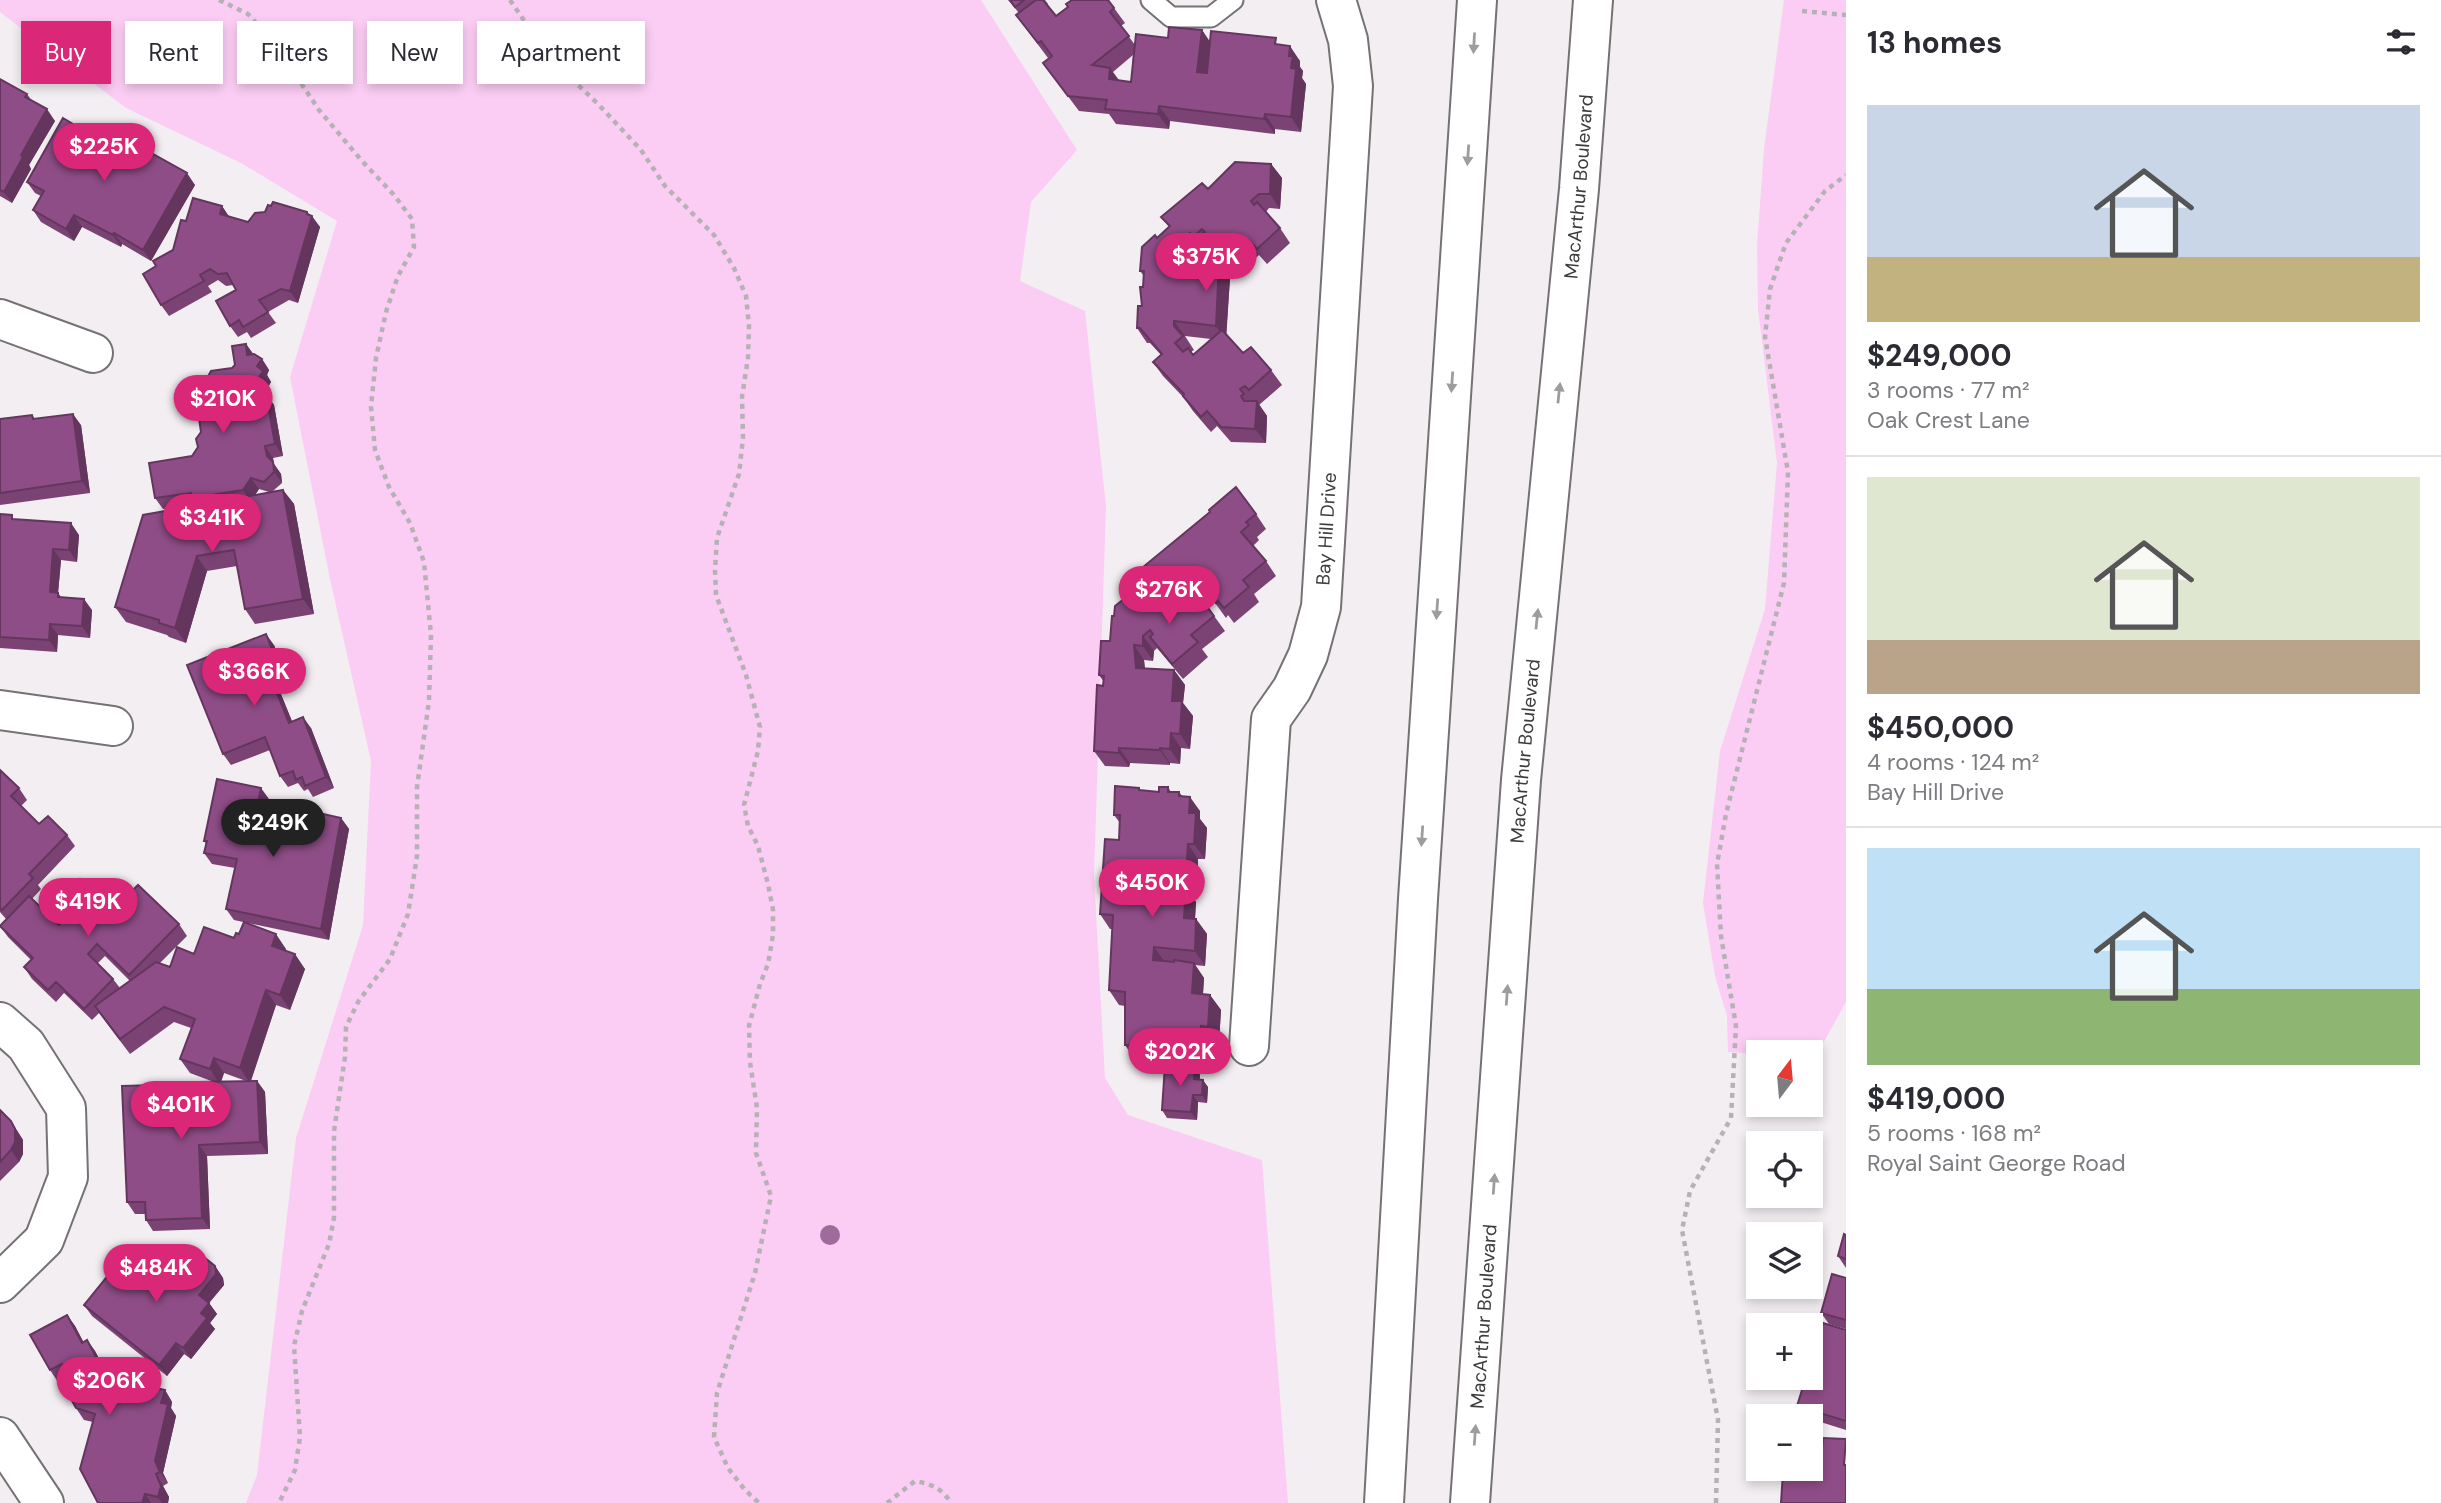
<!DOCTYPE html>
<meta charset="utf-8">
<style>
body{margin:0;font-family:"DM Sans",sans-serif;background:#f7f7f7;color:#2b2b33;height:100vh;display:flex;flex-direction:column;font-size:26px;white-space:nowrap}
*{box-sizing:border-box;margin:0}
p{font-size:23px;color:#7c7c81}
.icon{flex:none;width:38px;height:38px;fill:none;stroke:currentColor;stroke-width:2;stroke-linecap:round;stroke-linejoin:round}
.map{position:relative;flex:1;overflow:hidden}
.drawer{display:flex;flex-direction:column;background:#fff;width:595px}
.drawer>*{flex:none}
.banner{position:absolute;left:21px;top:21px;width:665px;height:63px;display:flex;gap:14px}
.needle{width:46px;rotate:16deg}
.controls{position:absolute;left:1746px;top:1040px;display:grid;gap:14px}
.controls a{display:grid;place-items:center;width:77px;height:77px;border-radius:0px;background:#fff;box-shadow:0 4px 10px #0003;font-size:35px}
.price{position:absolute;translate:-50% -60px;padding:0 16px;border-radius:24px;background:#db2777;color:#fff;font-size:23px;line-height:46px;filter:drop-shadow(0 2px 4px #0008)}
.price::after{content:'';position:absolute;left:50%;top:42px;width:21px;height:16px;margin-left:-10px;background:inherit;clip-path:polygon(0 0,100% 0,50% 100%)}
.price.selected{background:#222;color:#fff}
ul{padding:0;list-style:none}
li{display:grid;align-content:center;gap:14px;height:371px;padding:0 21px}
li+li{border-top:2px solid #e1e1e2}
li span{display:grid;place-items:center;height:217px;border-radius:0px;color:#555}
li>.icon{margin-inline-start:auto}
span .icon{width:126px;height:126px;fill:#fffc;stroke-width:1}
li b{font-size:30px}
h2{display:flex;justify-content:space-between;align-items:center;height:84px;padding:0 21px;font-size:30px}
.pill{padding:0 24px;border-radius:0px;background:#fff;box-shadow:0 4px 10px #0003;font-size:24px;line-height:63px}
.pill.selected{background:#db2777;color:#fff}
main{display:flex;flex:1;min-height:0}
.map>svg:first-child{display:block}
</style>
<main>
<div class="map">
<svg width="1846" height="1503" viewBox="0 0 1846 1503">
<rect width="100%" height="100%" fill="#f3eef2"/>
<path fill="#fbcdf4" d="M0,0H981L1077,150L1031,202L1020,281L1085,311L1106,506L1094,876L1105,1078L1128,1115L1262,1160L1288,1503H246L257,1475L296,1138L363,925L371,761L330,579L290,377L337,221L241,163L126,108L0,12Z
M1784,0H1846V1002L1821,1047L1804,1052H1759V1054L1728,1052L1727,1016L1715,976L1703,903L1720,751L1765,609L1777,463L1758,309L1757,245L1764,149Z"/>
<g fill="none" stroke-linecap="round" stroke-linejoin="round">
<defs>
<path id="service" d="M1151,0L1171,17H1211L1233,0"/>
<g id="minor">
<path d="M0,319L93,353"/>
<path d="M0,710L113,726"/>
<path d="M0,1022L26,1045L66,1108L68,1177L44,1240L0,1283"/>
<path id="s1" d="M1249,1046L1271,719L1292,689L1308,655L1321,607L1353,86L1348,40L1336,0"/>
</g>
<path id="tertiary" d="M0,1437L44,1503"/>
<g id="primary">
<path d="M1384,1503L1418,899L1477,0"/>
<path id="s2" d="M1470,1503L1521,780L1579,189L1593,0"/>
</g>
</defs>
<use href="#service" stroke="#757174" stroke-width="23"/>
<use href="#minor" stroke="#757174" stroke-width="42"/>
<use href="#tertiary" stroke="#757174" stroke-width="42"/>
<use href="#primary" stroke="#757174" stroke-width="42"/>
<path stroke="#b5b1b4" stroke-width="4.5" stroke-dasharray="5 5" stroke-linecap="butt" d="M219,0L248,14L272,40L319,110L362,161L394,195L412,219L414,247L398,276L386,312L376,358L371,407L375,450L389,487L410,523L424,562L431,635L429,701L417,787V856L408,914L390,959L358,1002L346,1027L345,1057L334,1131V1218L329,1244L302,1311L294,1346L300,1437L295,1470L279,1503
M510,0L549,57L599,105L641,150L665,186L714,235L734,268L746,296L749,326L748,358L742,397L743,438L739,474L717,538L715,570L716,595L746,675L760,727L758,751L744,805L748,826L758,846L768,884L773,910V935L768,964L760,984L749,1026L750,1062L757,1108L756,1153L771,1196L755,1273L717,1393L714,1437L728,1468L745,1490L759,1503
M1802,11L1846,15
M887,1503L915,1481C931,1484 942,1488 951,1503
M1716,1503L1718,1420L1682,1230L1690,1191L1731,1118L1736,1026L1721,936L1717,864L1726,814L1784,583L1788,472L1765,337L1770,289L1786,243L1825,191L1846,175"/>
<use href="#service" stroke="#fff" stroke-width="19"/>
<use href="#minor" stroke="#fff" stroke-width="38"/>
<use href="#tertiary" stroke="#fff" stroke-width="38"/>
<use href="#primary" stroke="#fff" stroke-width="38"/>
</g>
<circle fill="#9f6b9b" cx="830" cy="1235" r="10"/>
<path fill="#7b4274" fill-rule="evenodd" d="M1008,0H1045L1048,4H1047L1056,16L1114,8L1125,23L1121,26L1135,45L1202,30L1210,42L1281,45L1300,61V67L1303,71L1302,78L1306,84L1301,132L1275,129V134L1170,121L1169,129L1116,124L1109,114L1079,111L1043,63L1052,56H1051L1048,58L1027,30L1016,15L1019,13ZM1133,55L1131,82L1119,80L1113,72Z
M0,79L27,94L32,101L55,121L29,165L31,169L12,203L0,196Z
M90,134L126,137L142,146V149L195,185L151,261L122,244L121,247L82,227L74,241L41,222L33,210L41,196L35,193L27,182Z
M1271,164L1282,178L1280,209L1269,208L1266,212L1280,228L1290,243L1267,264L1259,255L1236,276L1210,246L1204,252L1200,247L1193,254L1198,261L1230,278L1226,335L1243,353L1271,370L1282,385L1259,405L1267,416L1266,443L1231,442L1217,426L1211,432L1193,411L1184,398L1163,376L1153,362L1161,355L1150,343H1147L1137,328L1142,306L1143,287L1144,276L1140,271L1169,227L1161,217L1208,189ZM1185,336L1211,339L1193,355L1191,352L1194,350Z
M222,206L229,217L248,222L307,212L320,227L298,303L289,300L268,312L276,323L251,338L247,332L238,337L230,326L236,290L233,285L226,286L218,280L208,286L212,292L169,316L161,305L156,266L173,250L186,221Z
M246,344L253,354L262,359L269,370L267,375L271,382L264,394H266L274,405L283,456L273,458L274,464L281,474L282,483L273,491L283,490L294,504L314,614L255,624L245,609L237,566L207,571L186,643L169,637L167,635L126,622L115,607L197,505L163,509L155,498L192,456L198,447L201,432L199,417L196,415L188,404L205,382L232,368ZM259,489L269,492L255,495Z
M32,415L35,419L81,425L90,493L0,505V419Z
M0,514L16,520L79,535L77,562L61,560L58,593L61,597L92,610L90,638L58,635L57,652L0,648Z
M1256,514L1266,529L1257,537L1259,540L1253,546L1266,561L1276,576L1254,594L1259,602L1234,623L1228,615L1226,618L1218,607L1207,592L1209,590L1201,598L1225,631L1202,649L1208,657L1183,679L1157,648L1154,651L1153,661L1144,660L1145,668L1174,670L1185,685L1183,703L1193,716L1190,749L1181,748L1180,764L1170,763V765L1130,763L1129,767L1105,766L1094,751L1104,682L1099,675L1110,641L1114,616L1145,582L1137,572Z
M274,645L287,678L276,682L292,721L311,728L334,788L313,797L308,789L304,791L298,783L288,787L280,776L270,750L231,765L223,754Z
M0,770L19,788L27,800L21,806L39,824L67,835L75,846L38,885L41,889L32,899L59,925L67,918L56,903L113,910L179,924L187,936L160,963L170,967L194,954L234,938L286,949V951L305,969L290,1010L276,1005L251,1081H257L265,1092L268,1154L207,1156L210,1229L153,1231L146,1220L145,1214H135L127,1202L159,1085L165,1093L199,1092L214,1082L190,1073L180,1059L191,1028L174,1022L130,1054L99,1013L92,1020L64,993L56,1002L32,979L24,967L31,960L8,937L0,926L6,919L0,912ZM105,956L130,981L120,988L113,979L97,964ZM224,1073L246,1081L221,1082Z
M1168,787L1171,792H1179L1182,796L1200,811V819L1207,828L1205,859H1198L1197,890L1188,891L1196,902L1195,919H1196L1207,934L1205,966L1195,965L1204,978L1203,994L1210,995L1221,1010L1219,1042L1211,1041V1057L1189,1058V1063L1135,1060L1125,1045V1006L1119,1005L1109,990L1112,929H1110L1100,914L1119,840L1120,823L1114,815L1139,788L1141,791L1159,792Z
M269,799L260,842L294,843L341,818L349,829L329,940L234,920L226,909L235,868L212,864L204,853L206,844L204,841Z
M1195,1067L1200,1075V1079L1208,1087L1207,1103L1198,1102L1197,1120L1167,1118L1162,1110Z
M0,1110L11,1121L23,1140V1154L19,1162L0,1181Z
M1846,1235V1268L1838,1256Z
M193,1262L215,1266L223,1278L224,1285L209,1303L217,1314L210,1323L215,1329L191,1359L184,1354L167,1376L92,1316L84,1305L126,1278L151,1276Z
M1846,1278V1329L1829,1324L1821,1313Z
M67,1315L75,1326L83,1342L87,1340L95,1351L106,1372L127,1368L137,1383L165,1390L172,1402L171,1408L176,1416L163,1473L168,1483L163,1486L169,1497L168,1503H98L93,1422L84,1420L76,1408L60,1380L58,1382L50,1370Z
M1846,1330V1430L1811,1419V1416H1804L1797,1406Z
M1813,1435L1821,1447V1449L1782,1480L1776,1471Z"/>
<path fill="#64365e" d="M1202,30L1212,45L1207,87L1197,72Z
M1290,46L1300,61V67L1303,71L1302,78L1306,84L1301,132L1291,117V68L1289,56Z
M1110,68L1120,83L1109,79Z
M1159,106L1170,121L1169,129L1158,114Z
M47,109L55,121L29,165L31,169L12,203L4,192L21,155Z
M1265,114L1275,129V134L1264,119Z
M118,127L126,138L122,139Z
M134,135L142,146L145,157L137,145Z
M1271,164L1282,178L1280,209L1270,194Z
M187,173L195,185L151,261L143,250Z
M222,206L230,218L220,214Z
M307,212L311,217L312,216L320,227L298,303L290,291Z
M74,215L82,227L74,241L66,229Z
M114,233L122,244L121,247L113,235Z
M1188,248L1199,263L1178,260Z
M1219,263L1230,278L1226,341L1216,326Z
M1174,321L1185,336V337L1174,326Z
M246,344L254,355H247Z
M262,359L269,370L267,375L271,382L262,397L256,395L254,385L257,366Z
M266,394L274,405L283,456L275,444Z
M1257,401L1267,416L1266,443L1255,429Z
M73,414L81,425L90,493L82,481Z
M265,446L273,458L274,464L281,474L282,483L274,472L267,456Z
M251,478L259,489L251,501L243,490Z
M283,490L294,504L314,614L303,599Z
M71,523L79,535L77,562L69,550Z
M53,549L61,560L58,593L66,605L50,592Z
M197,556L207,571L186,643L175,628Z
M84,599L92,610L90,638L82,626Z
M50,624L58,635L57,652L49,640Z
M266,634L274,645L287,678L279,667Z
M1143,636L1154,651L1153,661L1143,646Z
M1134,645L1144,660L1146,683L1136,668Z
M1174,670L1185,685L1183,703L1193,716L1190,749L1180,734L1172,701Z
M268,671L276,682L297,734L289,723Z
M303,717L311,728L334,788L326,777Z
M1171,733L1181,748L1180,764L1170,749Z
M1119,748L1130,763L1129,767L1119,753Z
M1160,748L1170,763V765L1160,750Z
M261,788L269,799L258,851L250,839Z
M1179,792L1189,808L1190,797L1200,811V819L1207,828L1205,859L1194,844L1179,796Z
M341,818L349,829L329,940L321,929Z
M1188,844L1198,859L1197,890L1186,875Z
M1147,872L1157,887L1146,885Z
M1186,887L1196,902L1194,933L1184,918Z
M1196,919L1207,934L1205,966L1195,951Z
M276,934L286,949L282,961L272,946Z
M1154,947L1165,962L1153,960Z
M295,954L305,969L290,1010L280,995Z
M1194,963L1204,978L1202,1008L1192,993Z
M266,990L276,1005L250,1083L240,1068Z
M1210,995L1221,1010L1219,1042L1208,1027Z
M1201,1026L1211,1041V1057L1200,1042Z
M1179,1043L1189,1058V1063L1179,1048Z
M214,1058L224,1073L220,1084L210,1069Z
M1195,1067L1200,1075L1199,1086L1194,1079Z
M1203,1080L1208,1087L1207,1103L1202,1095Z
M257,1081L265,1092L268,1154L260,1142Z
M159,1085L167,1096L160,1094Z
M1193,1095L1198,1102L1197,1120L1191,1112Z
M11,1121L23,1140V1154L19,1162L11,1150Z
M199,1145L207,1156L210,1229L202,1218Z
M215,1266L223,1278L224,1285L209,1303L217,1314L210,1323L215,1329L191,1359L183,1348L201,1313L199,1295Z
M67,1315L75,1326L90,1354L82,1343Z
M87,1340L95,1351L113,1385L105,1374Z
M176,1343L184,1354L167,1376L159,1365Z
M127,1368L135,1380L142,1391L125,1377Z
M165,1390L172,1402L171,1408L176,1416L163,1473L168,1483L160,1472L155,1461L161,1403Z
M1813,1435L1821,1447L1820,1460L1812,1449Z
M156,1474L163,1486L169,1497L168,1503H162L158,1497Z
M145,1494L151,1503H142Z"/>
<path fill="#8f4d87" stroke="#64365e" stroke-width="2" d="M1010,0H1024L1015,7Z
M1036,0H1043L1056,16L1068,7L1066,4L1072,0H1108L1114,8L1110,12L1129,36L1092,65L1110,68L1109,79L1131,82L1136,34L1168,38L1169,27L1202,30L1197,72L1207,73L1211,31L1276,38L1275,44L1290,46L1289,56H1293L1291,68L1296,69L1291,117L1265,114L1264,119L1159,106L1158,114L1105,109L1107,100L1068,96L1043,63L1052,56L1041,41L1038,43L1016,15Z
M0,79L27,94L25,97L47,109L21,155L23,157L4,192L0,190Z
M63,118L90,134L118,127L122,139L134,135L137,145L187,173L143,250L114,233L113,235L74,215L66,229L33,210L44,191L27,182Z
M1235,162L1271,164L1270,194H1259L1251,201L1254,205L1257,202L1280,228L1257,249L1249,240L1226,261L1202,234L1205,232L1202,229L1193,237L1190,233L1181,240L1188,248L1178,260L1219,263L1216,326L1174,321V326L1183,336L1175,343L1183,352L1188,348L1193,355L1222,330L1243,353L1251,347L1271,370L1249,390L1245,386L1240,389L1244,394L1241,396L1244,401H1257L1255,429L1221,427L1207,411L1201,417L1183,396L1184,394L1153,362L1162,354L1140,328H1137L1138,306H1142L1140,287H1143L1144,271H1140L1142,247L1155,235L1157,238L1170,226L1161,217L1202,183L1208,189Z
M193,198L222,206L220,214L248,222L255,213L265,212L268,205L271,206L273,202L307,212V214L312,216L290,291L281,289L259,300L268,312L243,327L239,320L230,326L216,301L236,290L227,273L218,274L210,269L200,275L204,281L161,305L143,274L156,266L153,261L173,250L181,220L186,221Z
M246,344L247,355L254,354L262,359L257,366L263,371L254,385L256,395L266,394L275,444L265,446L267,456L273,462L274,472L264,482L251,478L243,490L192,498L191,493L155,498L149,463L192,456L198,447L196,439L201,432L198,411L188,404L186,393L193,383L205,382L211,371L232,368L235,365L232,346Z
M73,414L82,481L0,493V419L32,415L33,419Z
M1236,487L1256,514L1246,522L1249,525L1241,532L1266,561L1243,580L1249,587L1224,608L1218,601L1216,603L1207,592L1210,591L1199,576L1190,583L1214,616L1191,635L1198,642L1172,664L1150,637L1153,634L1150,630L1143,636V646L1134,645L1136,668L1174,670L1172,701H1182L1180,734L1171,733L1170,749L1160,748V750L1119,748V753L1094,751L1097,685L1103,686L1104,676L1099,675L1101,641H1110L1112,616H1114L1115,606L1134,591L1135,593L1145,581L1137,572L1210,512L1209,510Z
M283,490L303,599L245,609L234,550L197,556L175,628L159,623V620L115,607L143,515Z
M0,514L12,515V519L71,523L69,550L53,549L50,592L58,593V597L84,599L82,626L50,624L49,640L0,637Z
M266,634L279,667L268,671L289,723L303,717L326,777L305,786L302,777L296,780L293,771L280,776L265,737L223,754L187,665Z
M0,770L19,788L11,796L39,824L48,816L67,835L29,874L33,878L2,910L0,909Z
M217,779L261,788L250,839L261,842L262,837L294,843L301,809L341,818L321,929L226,909L237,859L204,853L207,841H204Z
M1115,786L1139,788V790L1159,792V787H1168V792H1179V796L1190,797L1189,813H1196L1194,844H1188L1186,875L1177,877L1147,872L1146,885L1186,887L1184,918L1196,919L1195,951L1154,947L1153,960L1174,962V960L1194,963L1192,993L1210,995L1208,1027L1201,1026L1200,1042L1179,1043V1048L1125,1045V992L1109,990L1113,915L1100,914L1105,839L1119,840L1120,815H1114Z
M80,879L113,910L138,885L179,924L129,975L97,944L88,954L113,979L84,1009L56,982L48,990L24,967L33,958L0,926L29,896L59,925L68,916L56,903Z
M244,922L276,934L272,946L295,954L280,995L266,990L240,1068L214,1058L210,1069L180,1059L195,1019L164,1007L120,1039L95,1006L156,962L170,967L177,947L194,954L204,927L234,938L236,933L239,934Z
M1165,1065L1195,1067L1194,1079L1203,1080L1202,1095H1193L1191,1112L1162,1110Z
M257,1081L260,1142L199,1145L202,1218L146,1220L145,1202H127L122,1086L159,1085L160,1094L199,1092V1082Z
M0,1110L11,1121L15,1129V1142L11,1150L0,1162Z
M1844,1234L1846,1235V1259L1838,1256Z
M174,1247L193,1262L197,1258H205L215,1266L216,1274L199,1295L209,1303L201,1313L207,1318L183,1348L176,1343L159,1365L84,1305L114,1268L126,1278L137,1264L151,1276Z
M1832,1274L1846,1278V1320L1821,1313Z
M67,1315L82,1343L87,1340L105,1374L108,1364L127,1368L125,1377L134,1380L133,1383L165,1390L161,1403L168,1404L155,1461L160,1472L156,1474L161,1486L158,1497L145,1494L142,1503H98L80,1469L95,1414L76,1408L60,1379L68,1375L62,1364L50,1370L30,1335Z
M1823,1323L1846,1330V1421L1797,1406L1806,1377H1811V1360Z
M1811,1435H1813L1812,1449H1822L1823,1438L1846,1439L1844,1465H1846V1503H1781L1783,1472L1776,1471L1777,1468H1811Z"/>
<defs><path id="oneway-solid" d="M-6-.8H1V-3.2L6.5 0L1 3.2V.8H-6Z" transform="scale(1.75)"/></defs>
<g fill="#9e9d9e">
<use href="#oneway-solid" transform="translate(1474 43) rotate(93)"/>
<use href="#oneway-solid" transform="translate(1468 155) rotate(94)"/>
<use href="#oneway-solid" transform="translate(1452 382) rotate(94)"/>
<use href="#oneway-solid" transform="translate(1559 393) rotate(-84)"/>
<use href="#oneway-solid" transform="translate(1437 609) rotate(94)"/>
<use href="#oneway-solid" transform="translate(1537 619) rotate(-84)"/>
<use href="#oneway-solid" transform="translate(1422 836) rotate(94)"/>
<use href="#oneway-solid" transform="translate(1507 995) rotate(-86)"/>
<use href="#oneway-solid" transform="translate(1494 1184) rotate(-86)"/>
<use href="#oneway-solid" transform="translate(1475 1435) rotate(-86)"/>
</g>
<g text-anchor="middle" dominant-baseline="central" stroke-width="7" stroke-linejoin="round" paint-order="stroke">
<g font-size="19" fill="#3d3b3c" stroke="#f3eef2">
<text stroke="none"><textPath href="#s2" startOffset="1321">MacArthur Boulevard</textPath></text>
<text stroke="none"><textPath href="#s1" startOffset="530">Bay Hill Drive</textPath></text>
<text stroke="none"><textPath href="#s2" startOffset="754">MacArthur Boulevard</textPath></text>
<text stroke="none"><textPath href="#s2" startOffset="187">MacArthur Boulevard</textPath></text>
</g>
</g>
</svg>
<div class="controls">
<a><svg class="needle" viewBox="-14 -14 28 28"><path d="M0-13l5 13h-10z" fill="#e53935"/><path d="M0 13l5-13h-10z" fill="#7c7c81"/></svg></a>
<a><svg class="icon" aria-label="locate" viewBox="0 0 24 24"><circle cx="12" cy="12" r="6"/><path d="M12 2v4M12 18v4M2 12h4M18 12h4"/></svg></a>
<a><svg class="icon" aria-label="layers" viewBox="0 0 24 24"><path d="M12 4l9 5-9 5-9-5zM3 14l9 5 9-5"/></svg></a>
<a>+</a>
<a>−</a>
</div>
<b class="price" style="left:104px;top:183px">$225K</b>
<b class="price" style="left:1206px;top:293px">$375K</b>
<b class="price" style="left:223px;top:435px">$210K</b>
<b class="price" style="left:212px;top:554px">$341K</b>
<b class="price" style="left:1169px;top:626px">$276K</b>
<b class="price" style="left:254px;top:708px">$366K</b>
<b class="price selected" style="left:273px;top:859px">$249K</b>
<b class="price" style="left:1152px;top:919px">$450K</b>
<b class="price" style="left:88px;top:938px">$419K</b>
<b class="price" style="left:1180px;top:1088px">$202K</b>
<b class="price" style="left:181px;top:1141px">$401K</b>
<b class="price" style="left:156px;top:1304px">$484K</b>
<b class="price" style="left:109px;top:1417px">$206K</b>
<div class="banner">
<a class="pill selected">Buy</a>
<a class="pill">Rent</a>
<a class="pill">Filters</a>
<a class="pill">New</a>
<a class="pill">Apartment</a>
</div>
</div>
<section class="drawer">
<h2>13 homes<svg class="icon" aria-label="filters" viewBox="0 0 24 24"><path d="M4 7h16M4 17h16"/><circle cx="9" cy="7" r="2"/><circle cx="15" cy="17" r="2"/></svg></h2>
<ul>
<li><span style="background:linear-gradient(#c9d6e8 70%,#c2b280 0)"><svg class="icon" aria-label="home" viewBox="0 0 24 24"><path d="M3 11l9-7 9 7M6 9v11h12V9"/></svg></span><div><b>$249,000</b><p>3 rooms · 77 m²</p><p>Oak Crest Lane</p></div></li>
<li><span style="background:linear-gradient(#dfe7d0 75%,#b9a48a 0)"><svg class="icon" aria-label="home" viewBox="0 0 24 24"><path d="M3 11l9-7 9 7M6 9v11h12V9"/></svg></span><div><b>$450,000</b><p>4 rooms · 124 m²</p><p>Bay Hill Drive</p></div></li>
<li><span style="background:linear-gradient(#bfe0f5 65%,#8fb573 0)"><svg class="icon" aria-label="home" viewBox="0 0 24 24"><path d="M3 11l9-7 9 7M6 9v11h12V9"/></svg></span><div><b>$419,000</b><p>5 rooms · 168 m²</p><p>Royal Saint George Road</p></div></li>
</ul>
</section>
</main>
